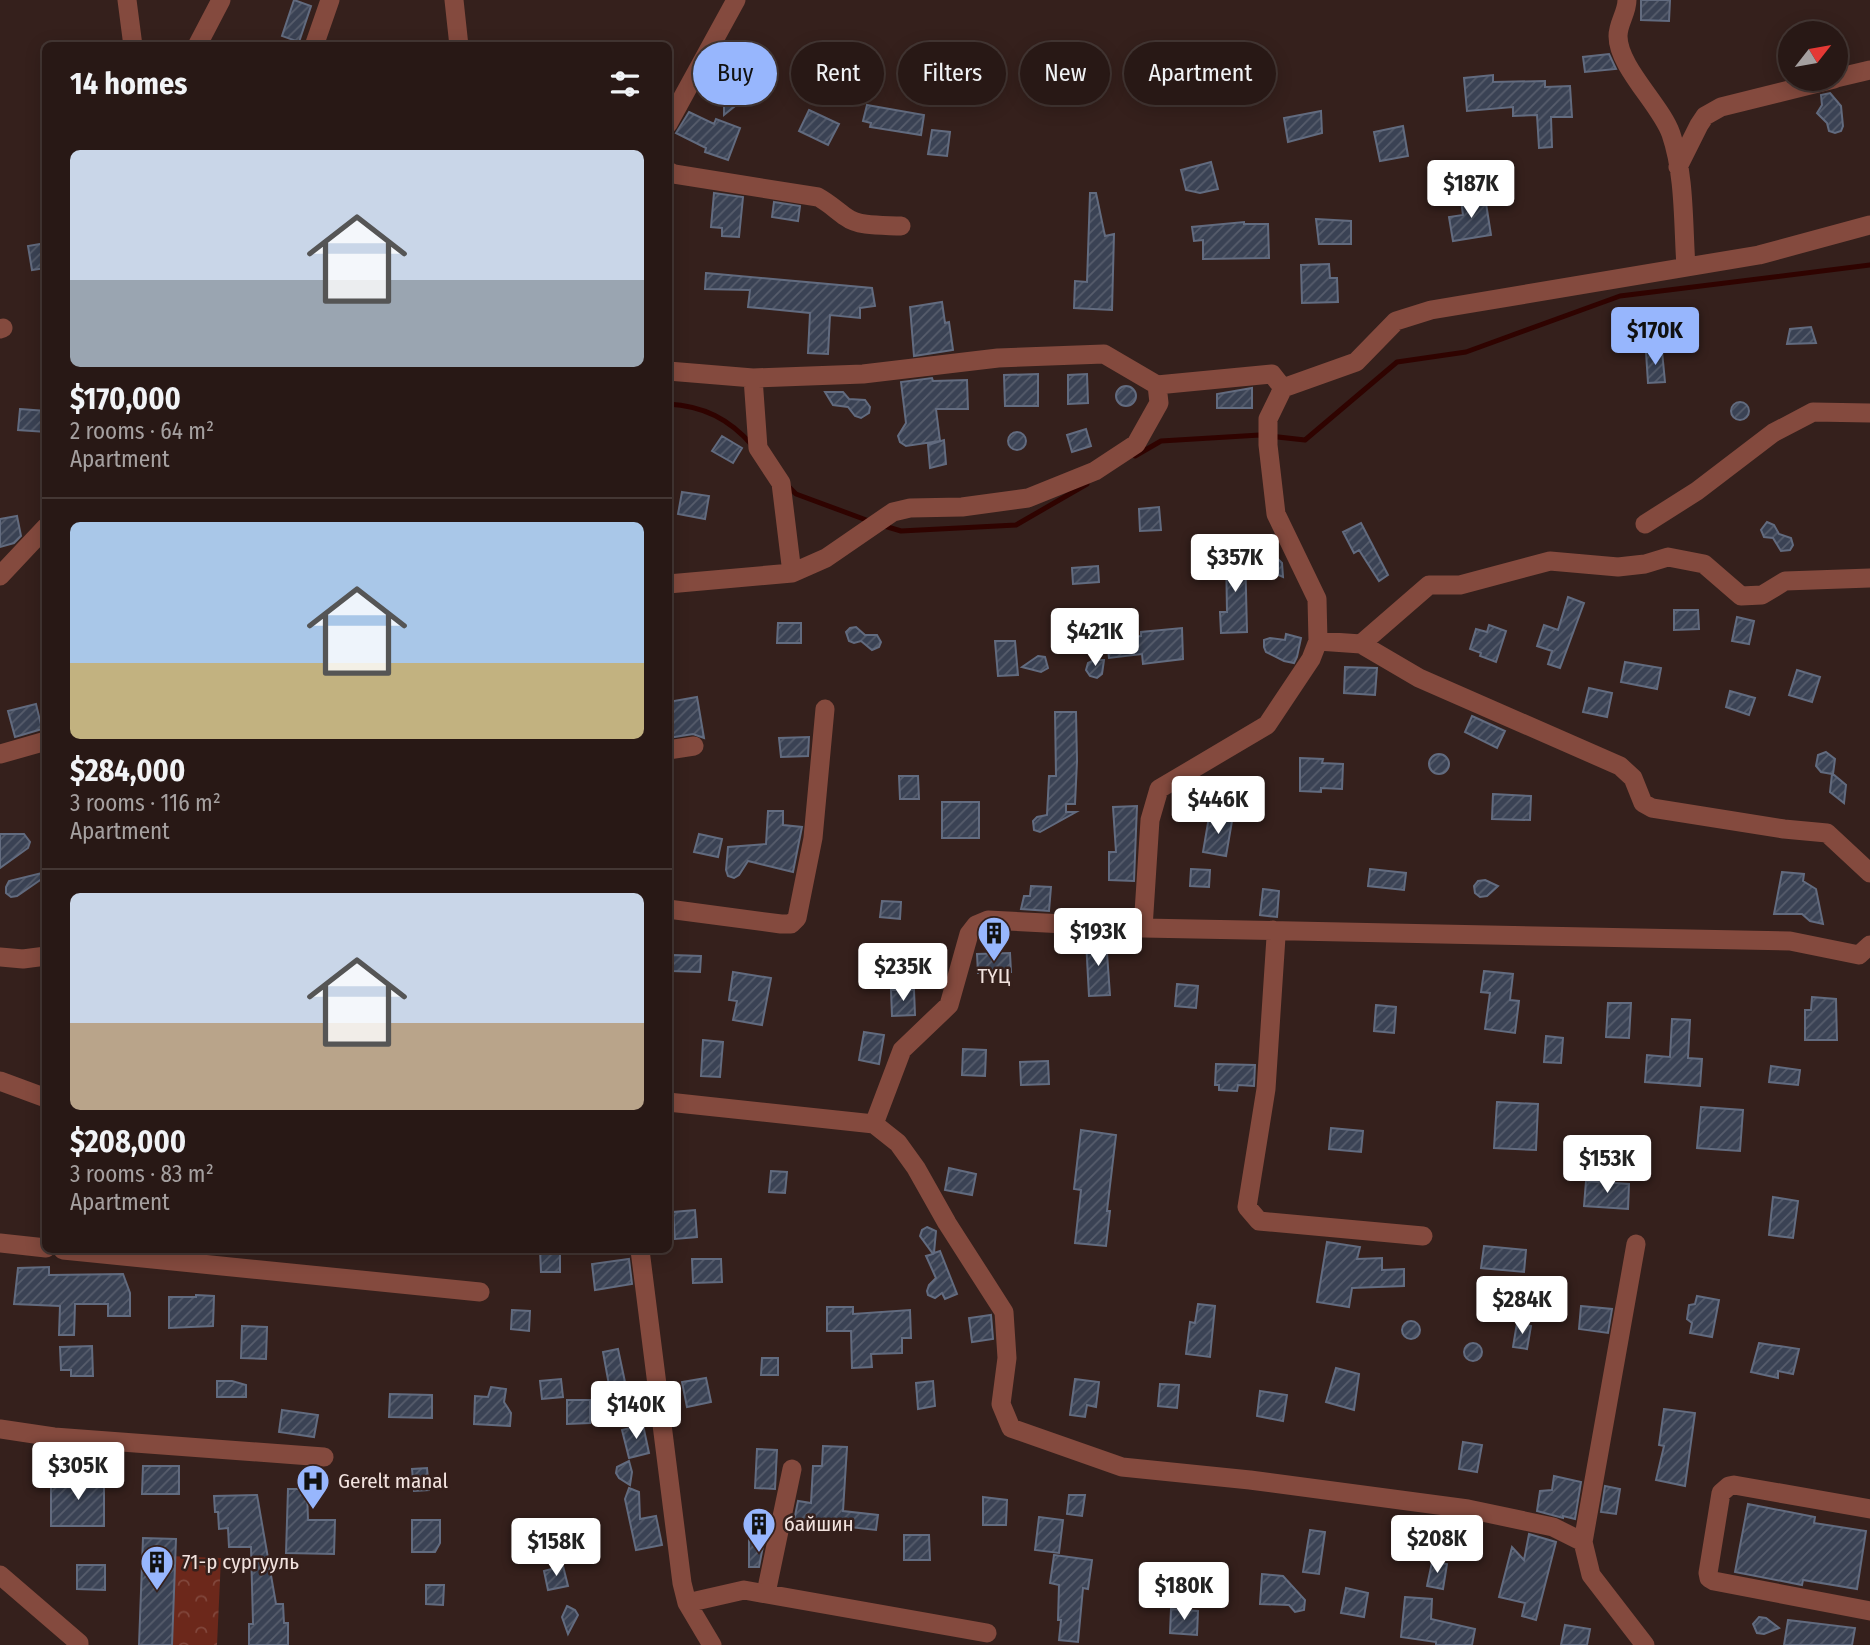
<!DOCTYPE html>
<meta charset="utf-8">
<style>
body{margin:0;font-family:"Fira Sans Condensed",sans-serif;background:#342522;color:#f1f3f6;height:100vh;display:flex;flex-direction:column;font-size:26px;white-space:nowrap}
*{box-sizing:border-box;margin:0}
p{font-size:23px;color:#a5a0a0}
.icon{flex:none;width:38px;height:38px;fill:none;stroke:currentColor;stroke-width:2;stroke-linecap:round;stroke-linejoin:round}
.map{position:relative;flex:1;overflow:hidden}
.side{position:absolute;left:42px;top:42px;width:630px;height:1211px;display:flex;flex-direction:column;background:#281815;border-radius:10px;box-shadow:0 4px 18px #0003,0 0 0 2px #443734}
.side>*{flex:none}
.guide{position:absolute;left:693px;top:42px;width:665px;height:63px;display:flex;gap:14px}
.needle{width:46px;rotate:59deg}
.tools{position:absolute;left:1778px;top:21px;display:grid;gap:14px}
.tools a{display:grid;place-items:center;width:70px;height:70px;border-radius:50%;background:#281815;box-shadow:0 4px 18px #0003,0 0 0 2px #443734;font-size:35px}
.price{position:absolute;translate:-50% -60px;padding:0 16px;border-radius:7px;background:#fff;color:#222;font-size:23px;line-height:46px;filter:drop-shadow(0 2px 4px #0008)}
.price::after{content:'';position:absolute;left:50%;top:42px;width:21px;height:16px;margin-left:-10px;background:inherit;clip-path:polygon(0 0,100% 0,50% 100%)}
.price.on{background:#97b6fd;color:#111}
ul{padding:0;list-style:none}
li{display:grid;align-content:center;gap:14px;height:371px;padding:0 28px}
li+li{border-top:2px solid #443734}
li span{display:grid;place-items:center;height:217px;border-radius:10px;color:#555}
li>.icon{margin-inline-start:auto}
span .icon{width:126px;height:126px;fill:#fffc;stroke-width:1}
li b{font-size:30px}
h2{display:flex;justify-content:space-between;align-items:center;height:84px;padding:0 28px;font-size:30px}
.pill{padding:0 24px;border-radius:32px;background:#281815;box-shadow:0 4px 18px #0003,0 0 0 2px #443734;font-size:24px;line-height:63px}
.pill.on{background:#97b6fd;color:#111}
.map>svg:first-child{display:block}
</style>
<div class="map">
<svg width="1870" height="1645" viewBox="0 0 1870 1645">
<defs>
<pattern id="park-crowns" width="20" height="18" patternUnits="userSpaceOnUse" patternTransform="scale(1.75)"><rect width="20" height="18" fill="#6c281b"/><path d="M2 6a3 3 0 1 1 6 0M12 15a3 3 0 1 1 6 0" fill="none" stroke="#81473c"/></pattern>
<pattern id="building-hatch" width="6" height="6" patternUnits="userSpaceOnUse" patternTransform="scale(1.75)"><rect width="6" height="6" fill="#3a4254"/><path d="M-1 1l2-2M0 6l6-6M5 7l2-2" fill="none" stroke="#575d6c"/></pattern>
</defs>
<rect width="100%" height="100%" fill="#35201c"/>
<path fill="url(#park-crowns)" d="M168,1556L221,1558L217,1645H164Z"/>
<g fill="none" stroke-linecap="round" stroke-linejoin="round">
<path stroke="#2f0300" stroke-width="5" d="M668,404C704,406 729,419 752,445
M1135,456L1161,441L1260,435L1305,440L1397,362L1466,352L1620,296L1870,265
M786,484L796,494L869,521
M881,525L901,531L1016,525L1087,484"/>
</g>
<path fill="url(#building-hatch)" stroke="#626b7f" stroke-width="2" d="M294,0L311,6L299,42L282,36Z
M1641,0H1670L1669,21L1641,20Z
M1609,54L1616,69L1585,72L1583,57Z
M719,57L737,65L733,79L712,73Z
M1493,75V82L1545,81V87L1570,86L1572,117H1551L1552,147L1539,148L1537,115L1513,116V107L1467,111L1464,78Z
M732,85L739,96L740,102L724,115V97Z
M1830,93L1841,106L1843,126L1841,131L1835,133L1829,131L1827,123L1817,113L1822,105L1821,95Z
M867,105L924,115L921,135L870,127L871,123L863,121Z
M809,110L839,124L828,145L799,131Z
M1321,111L1322,133L1288,142L1284,118Z
M689,112L714,124L716,119L740,128L728,160L705,152L706,148L676,133Z
M1403,126L1408,156L1380,161L1374,132Z
M932,130L950,132L947,156L928,154Z
M1211,162L1218,189L1200,193L1186,190L1181,170Z
M714,193L743,197L739,237L722,236V228L711,227Z
M1090,193H1096L1105,236L1114,234L1112,310L1074,308L1075,281L1087,282Z
M1485,197L1491,235L1453,241L1449,217L1463,215L1461,200Z
M774,202L800,206L798,221L772,217Z
M1316,219L1351,221V244H1319Z
M1244,222V224H1268L1269,258L1203,259V240L1194,241L1192,227Z
M46,243V268L32,270L28,246Z
M1329,264L1330,278H1337L1338,302L1302,303L1301,265Z
M706,273L872,288L875,306L860,308V318L830,315L828,354L808,353L810,313L748,307L750,290L705,289Z
M942,302L945,323L949,322L953,350L914,356L910,307Z
M1811,327L1816,343L1787,344L1790,329Z
M1662,351L1665,382L1648,383L1646,352Z
M1038,374V406H1005L1004,375Z
M1087,374L1088,403L1068,404V375Z
M932,378L933,381L967,380L968,409H936L940,441L906,446L900,442L898,436L906,423L901,382Z
M1116 396a10 10 0 1 1 20 0a10 10 0 1 1-20 0Z
M1252,388V408H1217V394Z
M825,392H843L849,399L865,400L870,407L869,413L861,418L855,416L848,407L833,405Z
M1731 411a9 9 0 1 1 18 0a9 9 0 1 1-18 0Z
M20,409L46,411V432L18,430Z
M1086,429L1091,446L1072,452L1067,435Z
M1008 441a9 9 0 1 1 18 0a9 9 0 1 1-18 0Z
M722,436L742,448L733,463L712,451Z
M944,440L946,464L930,468L928,445Z
M682,492L709,496L705,519L678,514Z
M1159,507L1161,530L1140,531L1139,509Z
M17,516L21,536L14,543L0,547V519Z
M1767,522L1774,525L1779,534L1791,538L1793,545L1790,550L1781,551L1773,538L1764,537L1761,530Z
M1361,523L1388,575L1379,581L1359,550L1354,553L1343,532Z
M1245,549L1247,632L1221,633L1220,612H1227L1226,552Z
M1275,556L1282,563L1283,577L1269,571L1262,565L1269,557Z
M1098,566L1099,582L1073,584L1072,568Z
M1568,597L1584,603L1560,668L1548,664L1552,651L1537,646L1544,625L1558,630Z
M1674,610H1698L1699,629L1674,630Z
M1737,617L1754,621L1749,644L1732,641Z
M778,623H801V643H777Z
M1489,625L1506,631L1496,662L1480,656L1481,653L1470,649L1476,629L1487,632Z
M856,627L865,635H877L881,642L879,647L872,650L861,641L854,643L849,641L846,632L850,628Z
M1182,628L1183,659L1143,664L1142,654L1109,658L1107,640L1141,636V632Z
M1286,634L1301,638L1297,657L1294,663L1284,661L1266,652L1264,647V640L1270,638L1285,640Z
M995,641H1015L1018,675L998,676Z
M1038,656L1045,657L1048,668L1041,672L1022,667Z
M1104,660L1102,674L1097,678L1090,676L1086,670L1088,663L1094,660Z
M1625,662L1661,668L1657,689L1621,682Z
M1345,667L1377,668L1375,695L1344,693Z
M1797,670L1820,677L1812,702L1789,695Z
M1589,688L1612,693L1607,717L1583,712Z
M1730,691L1755,698L1749,715L1726,707Z
M697,697L704,738L693,734L668,738V702Z
M36,704L42,729L15,737L8,711Z
M1055,712H1076L1077,761L1075,804H1066V812H1076L1040,832L1034,830L1033,821L1037,817L1047,815L1049,776H1056Z
M1472,716L1505,731L1497,748L1465,732Z
M809,737L808,756L781,757L779,738Z
M1826,752L1835,759L1833,774L1846,785L1844,803L1830,792L1832,774L1821,772L1816,766L1818,755Z
M1429 764a10 10 0 1 1 20 0a10 10 0 1 1-20 0Z
M1300,758L1323,759L1322,763L1343,764L1342,789L1321,788V792L1300,791Z
M899,776H918L919,799H900Z
M1493,794L1531,796L1530,820L1492,819Z
M942,802H979V838H942Z
M1137,806L1134,881L1109,880V852H1116L1113,807Z
M768,811H783V825L802,827L793,872L748,861L739,875L734,878L728,876L726,870L728,847L766,844Z
M1209,817L1232,821L1226,856L1203,852Z
M0,834H24L30,842L28,848L0,868Z
M699,834L722,839L718,857L694,852Z
M1191,869L1210,870L1209,887L1190,886Z
M1370,869L1406,873L1404,890L1368,886Z
M46,872V876L17,896L11,897L6,893V887L9,881Z
M1782,872L1804,874L1803,881L1816,889L1823,924L1810,921L1802,914H1774Z
M1485,880L1498,886L1487,896L1480,897L1475,893L1474,886L1478,881Z
M1031,886L1051,887L1049,911L1021,909L1024,896H1030Z
M1263,889L1279,891L1277,917L1260,915Z
M882,901L901,902L900,919L880,917Z
M1106,939L1110,995L1089,996L1086,940Z
M1010,953L1011,972L978,973L977,954Z
M673,955L701,956L700,972L672,971Z
M1484,971L1513,974L1510,1000L1519,1001L1515,1033L1485,1029L1490,993L1481,992Z
M733,972L771,978L762,1025L733,1020L737,1001L729,1000Z
M1177,984L1198,986L1196,1008L1175,1006Z
M891,990H914L915,1015L892,1016Z
M1812,997L1836,999L1837,1040H1805V1010H1811Z
M1608,1003H1631L1629,1038L1606,1037Z
M1376,1005L1396,1007L1394,1033L1374,1031Z
M1672,1019L1690,1020L1688,1058L1702,1059L1700,1086L1645,1082L1647,1055L1670,1057Z
M864,1032L884,1035L879,1064L859,1060Z
M1546,1036L1563,1038L1561,1063L1544,1062Z
M703,1040L723,1042L720,1077L701,1076Z
M963,1049L986,1050L985,1076L962,1075Z
M1048,1061L1049,1084L1021,1085L1020,1062Z
M1216,1064L1255,1065L1254,1086L1238,1085L1237,1091L1219,1090V1085H1215Z
M1771,1066L1800,1070L1798,1085L1769,1082Z
M1497,1102L1538,1104L1536,1150L1494,1148Z
M1701,1107L1743,1110L1740,1151L1697,1148Z
M1331,1128L1363,1131L1361,1152L1329,1149Z
M1081,1130L1116,1135L1107,1211H1110L1106,1246L1075,1243L1081,1190L1074,1189Z
M949,1168L976,1174L972,1195L945,1190Z
M771,1171L787,1172L785,1193L769,1192Z
M1586,1181L1629,1184L1628,1209L1584,1206Z
M1773,1197L1798,1201L1793,1238L1769,1235Z
M695,1210L697,1237L675,1239L673,1212Z
M927,1227L936,1231L934,1253L940,1251L957,1294L945,1299L942,1293L935,1298L928,1295L927,1291L929,1285L936,1278L926,1256L933,1254L920,1236L922,1230Z
M1327,1242L1360,1247L1357,1259L1382,1258V1270L1404,1269V1286L1352,1288L1349,1307L1317,1302Z
M1484,1246L1526,1250L1524,1272L1481,1268Z
M540,1250H560V1272H541Z
M629,1259L632,1284L595,1290L592,1264Z
M692,1259H721L722,1282L693,1283Z
M49,1267V1275L123,1274L130,1293V1316H108V1304H75L74,1335H59L60,1306L14,1304L18,1268Z
M196,1295L214,1296L213,1326L169,1328V1297H196Z
M1697,1296L1719,1300L1712,1337L1690,1333L1692,1323L1687,1319L1689,1305L1695,1304Z
M1198,1304L1215,1306L1210,1357L1186,1354L1190,1322L1195,1323Z
M1581,1306L1612,1309L1608,1333L1579,1329Z
M827,1307H853V1314L910,1310L911,1338H902V1353L871,1354L872,1367L852,1368L851,1331H827Z
M512,1310L530,1311L529,1331L511,1329Z
M991,1315L993,1339L972,1342L969,1318Z
M1402 1330a9 9 0 1 1 18 0a9 9 0 1 1-18 0Z
M1517,1323L1531,1326L1527,1349L1513,1347Z
M242,1326L267,1327L266,1359L241,1358Z
M1759,1343L1799,1349L1793,1374L1778,1371V1378L1751,1372Z
M1464 1352a9 9 0 1 1 18 0a9 9 0 1 1-18 0Z
M92,1346L93,1376H71V1370H61L60,1347Z
M618,1349L625,1382L609,1385L603,1352Z
M762,1358H778V1375H761Z
M1336,1368L1359,1374L1354,1410L1326,1402Z
M706,1378L711,1402L687,1407L682,1382Z
M561,1379L563,1397L542,1399L540,1381Z
M1075,1379L1099,1382L1096,1407L1087,1405L1085,1417L1070,1415Z
M217,1381H232L246,1385V1397H217Z
M933,1381L935,1406L918,1409L916,1383Z
M1160,1384L1179,1385L1177,1408L1158,1406Z
M491,1387L506,1389L504,1402L511,1413L510,1426L474,1424L475,1396L488,1397Z
M1260,1391L1287,1395L1283,1421L1257,1416Z
M390,1394L432,1395V1418L389,1417Z
M567,1400H590V1423L567,1424Z
M1664,1409L1695,1413L1685,1486L1656,1480L1664,1446L1659,1445Z
M282,1410L318,1415L314,1437L279,1432Z
M643,1425L649,1453L629,1458L622,1430Z
M1463,1442L1482,1445L1477,1472L1459,1469Z
M823,1446L847,1447L843,1511L878,1515L876,1530L794,1521L798,1501L811,1503L813,1466H822Z
M757,1449L777,1450L775,1489L755,1488Z
M629,1461L632,1472L630,1485L619,1478L616,1473L617,1467Z
M143,1466H179V1494H142Z
M427,1468L429,1490L414,1491L412,1469Z
M1554,1476L1581,1482L1575,1519L1563,1516V1518L1537,1511L1540,1491L1552,1490Z
M51,1479H104V1526H51Z
M1605,1486L1620,1489L1616,1514L1601,1512Z
M629,1488L639,1492L640,1519L656,1516L662,1545L636,1550L625,1499Z
M288,1489H307L308,1520H335L334,1554L286,1553Z
M257,1495L276,1604H283L284,1623H288V1645H249V1624H253L251,1547H229L228,1528L219,1529L218,1512H215L214,1496Z
M1069,1495H1085L1082,1516L1067,1514Z
M983,1497L1007,1500L1006,1525H983Z
M1748,1504L1815,1517L1814,1523L1866,1531L1857,1589L1803,1580L1802,1585L1735,1572Z
M1039,1517L1063,1520L1059,1553L1035,1550Z
M412,1520H440V1543L435,1552H412Z
M1310,1530L1325,1532L1319,1574L1303,1572Z
M1529,1534L1556,1542L1536,1620L1522,1616L1525,1603L1499,1597L1512,1547L1524,1560Z
M904,1535H929L930,1560H904Z
M143,1538L176,1539L172,1645H139Z
M749,1540L764,1541L759,1567H749Z
M1054,1555L1092,1560L1088,1589L1083,1588L1078,1642L1059,1640L1061,1620H1058L1059,1585L1050,1583Z
M1432,1562L1447,1564L1443,1589L1427,1586Z
M77,1565H105V1590L77,1589Z
M563,1566L568,1586L548,1590L544,1571Z
M1262,1574L1283,1576L1305,1600L1304,1610L1295,1612L1289,1605L1260,1604Z
M1149,1576L1173,1578L1171,1607L1146,1606Z
M426,1585H444L443,1605L426,1604Z
M1346,1588L1368,1593L1364,1617L1341,1613Z
M1405,1597L1432,1599L1431,1619L1475,1629L1472,1645H1436V1642L1401,1637Z
M567,1606L575,1610L578,1615L568,1634L562,1617Z
M1171,1609L1198,1611L1197,1635L1170,1633Z
M1759,1617L1766,1618L1779,1628L1764,1634L1757,1633L1753,1624Z
M1788,1620L1855,1628L1852,1645H1784Z
M1565,1625L1590,1629L1587,1645H1561Z"/>
<g fill="none" stroke-linecap="round" stroke-linejoin="round">
<path stroke="#844a3e" stroke-width="19" d="M127,0L133,46
M454,0L459,46
M1627,0C1627,13 1618,23 1618,36C1618,67 1661,105 1671,134C1685,175 1683,224 1686,267
M197,46L221,0
M314,46L330,0
M1836,78L1870,70
M668,124L736,0
M1678,167L1699,125L1705,116L1721,107L1834,79
M668,171L674,174L818,197C829,203 836,210 846,217C859,227 884,225 901,226
M0,329L3,328
M668,371L753,378L863,374L998,358L1104,354L1157,385L1272,374L1283,388
M753,378L758,448L781,483L792,573
M1645,524L1697,491L1773,433L1813,412L1870,413
M0,576L46,527
M668,584L792,573L826,558L893,512L910,508L962,507L1028,498L1095,471L1136,444L1159,403L1157,385
M1318,641L1317,599L1276,514L1268,445V419L1283,388L1356,362L1396,321L1431,310L1759,255L1870,225
M1361,644L1429,585H1460L1550,561L1618,567L1645,564L1668,557L1704,564L1741,596L1762,595L1785,581L1870,578
M668,750L694,746
M0,754L46,741
M668,909L781,924H791L797,918L813,838L825,709
M1143,928L1150,820L1159,789L1267,725L1311,659L1318,641L1361,644L1419,678L1620,766L1633,778L1643,803L1652,808L1784,829L1827,833L1870,873
M1273,930L1276,937L1266,1089L1247,1207L1259,1221L1423,1236
M0,957L23,959L46,956
M0,1081L46,1098
M668,1102L874,1124L898,1143L916,1168L947,1223L1004,1312L1007,1358L1001,1404L1011,1428L1122,1467L1250,1480L1468,1509L1553,1527L1583,1542
M874,1124L902,1050L949,1005L969,934L976,925L988,920L1143,928L1790,941L1859,955L1870,945
M0,1243L46,1248
M1636,1244L1583,1542L1591,1575L1645,1645
M63,1250L480,1292
M640,1250L682,1583L687,1603L712,1645
M0,1429L54,1437L324,1457
M1870,1509L1734,1485L1729,1486L1721,1493L1708,1573L1709,1578L1714,1581L1870,1611
M0,1575L79,1643V1645
M766,1593L792,1469
M687,1603L744,1590L987,1633"/>
</g>
<defs>
<symbol id="building-pin" viewBox="-11 -11 22 30"><path d="M0 17L-7.5 6A9.5 9.5 0 1 1 7.5 6Z" fill="#97b6fd" stroke="#35201c"/><path d="M-4-6H4V6H1V3H-1V6H-4ZM-2.5-4.3h1.7v1.8h-1.7ZM.8-4.3h1.7v1.8H.8ZM-2.5-1h1.7V.8h-1.7ZM.8-1h1.7V.8H.8Z" fill="#111"/></symbol>
<symbol id="hospital-pin" viewBox="-11 -11 22 30"><path d="M0 17L-7.5 6A9.5 9.5 0 1 1 7.5 6Z" fill="#97b6fd" stroke="#35201c"/><path d="M-5-5h3v3.5h4V-5h3V5h-3V1.5h-4V5h-3Z" fill="#111"/></symbol>
</defs>
<g fill-rule="evenodd">
<use href="#building-pin" x="975" y="914" width="38" height="52"/>
<use href="#hospital-pin" x="294" y="1462" width="38" height="52"/>
<use href="#building-pin" x="740" y="1505" width="38" height="52"/>
<use href="#building-pin" x="138" y="1543" width="38" height="52"/>
</g>
<g text-anchor="middle" dominant-baseline="central" stroke-width="5" stroke-linejoin="round" paint-order="stroke">
<g font-size="21" fill="#f2e3df" stroke="#35201c" text-anchor="start">
<text x="994" y="976" text-anchor="middle">ТҮЦ</text>
<text x="338" y="1481">Gerelt manal</text>
<text x="784" y="1524">байшин</text>
<text x="182" y="1562">71-р сургууль</text>
</g>
</g>
</svg>
<div class="tools">
<a><svg class="needle" viewBox="-14 -14 28 28"><path d="M0-13l5 13h-10z" fill="#e53935"/><path d="M0 13l5-13h-10z" fill="#a5a0a0"/></svg></a>
</div>
<b class="price" style="left:1471px;top:220px">$187K</b>
<b class="price on" style="left:1655px;top:367px">$170K</b>
<b class="price" style="left:1235px;top:594px">$357K</b>
<b class="price" style="left:1095px;top:668px">$421K</b>
<b class="price" style="left:1218px;top:836px">$446K</b>
<b class="price" style="left:1098px;top:968px">$193K</b>
<b class="price" style="left:903px;top:1003px">$235K</b>
<b class="price" style="left:1607px;top:1195px">$153K</b>
<b class="price" style="left:1522px;top:1336px">$284K</b>
<b class="price" style="left:636px;top:1441px">$140K</b>
<b class="price" style="left:78px;top:1502px">$305K</b>
<b class="price" style="left:1437px;top:1575px">$208K</b>
<b class="price" style="left:556px;top:1578px">$158K</b>
<b class="price" style="left:1184px;top:1622px">$180K</b>
<div class="guide">
<a class="pill on">Buy</a>
<a class="pill">Rent</a>
<a class="pill">Filters</a>
<a class="pill">New</a>
<a class="pill">Apartment</a>
</div>
<section class="side">
<h2>14 homes<svg class="icon" aria-label="filters" viewBox="0 0 24 24"><path d="M4 7h16M4 17h16"/><circle cx="9" cy="7" r="2"/><circle cx="15" cy="17" r="2"/></svg></h2>
<ul>
<li><span style="background:linear-gradient(#c9d6e8 60%,#9aa5b1 0)"><svg class="icon" aria-label="home" viewBox="0 0 24 24"><path d="M3 11l9-7 9 7M6 9v11h12V9"/></svg></span><div><b>$170,000</b><p>2 rooms · 64 m²</p><p>Apartment</p></div></li>
<li><span style="background:linear-gradient(#a9c7e8 65%,#c2b280 0)"><svg class="icon" aria-label="home" viewBox="0 0 24 24"><path d="M3 11l9-7 9 7M6 9v11h12V9"/></svg></span><div><b>$284,000</b><p>3 rooms · 116 m²</p><p>Apartment</p></div></li>
<li><span style="background:linear-gradient(#c9d6e8 60%,#b9a48a 0)"><svg class="icon" aria-label="home" viewBox="0 0 24 24"><path d="M3 11l9-7 9 7M6 9v11h12V9"/></svg></span><div><b>$208,000</b><p>3 rooms · 83 m²</p><p>Apartment</p></div></li>
</ul>
</section>
</div>
